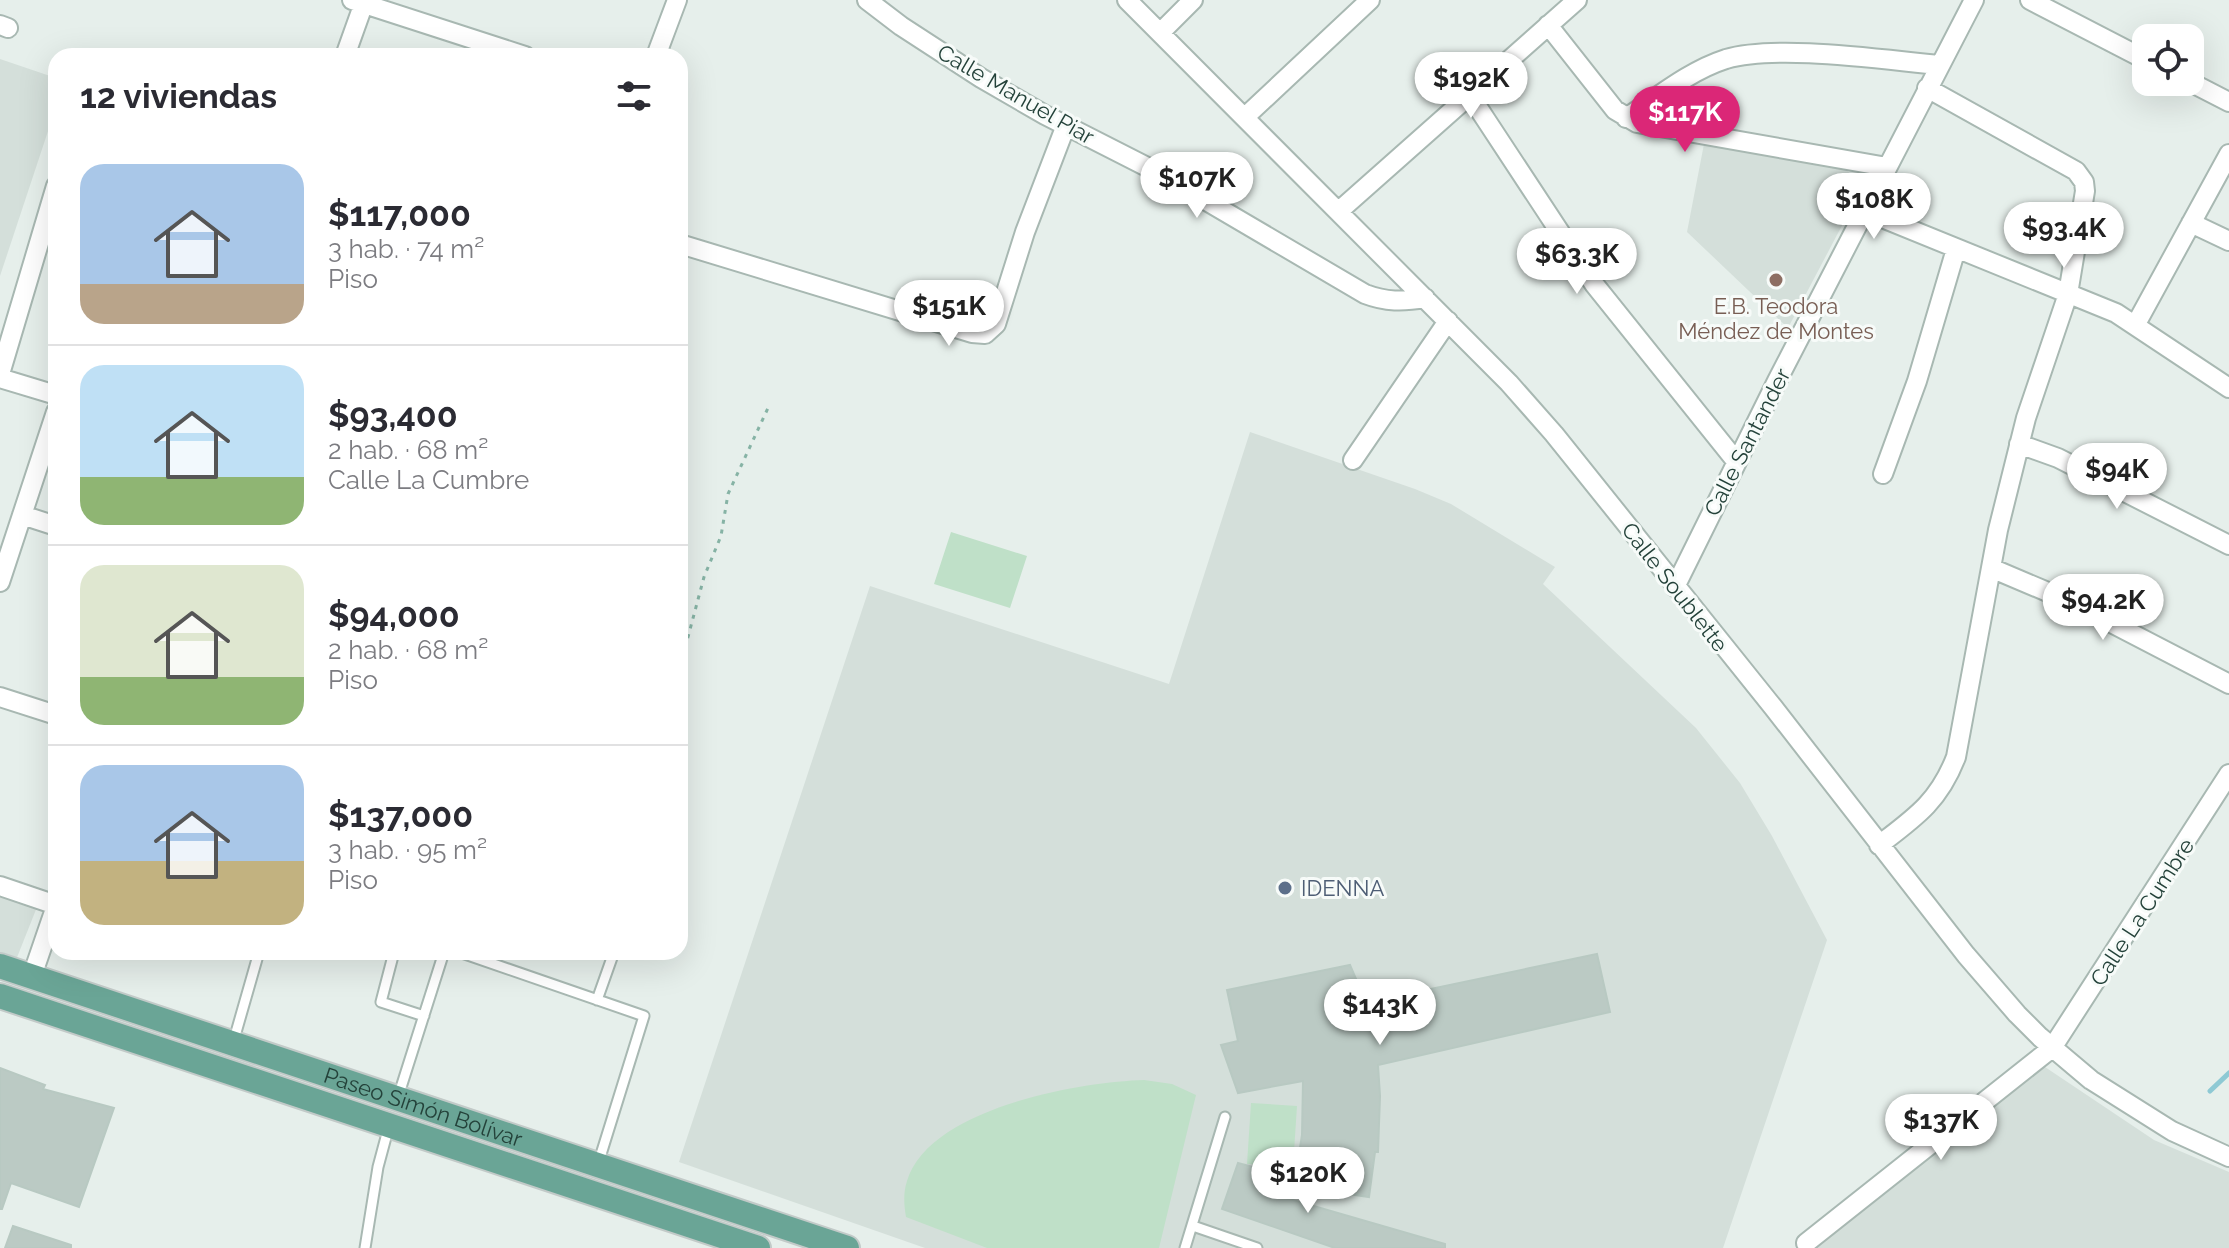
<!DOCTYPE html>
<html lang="es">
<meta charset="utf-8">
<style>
body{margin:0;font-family:Raleway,sans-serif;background:#f2f2f3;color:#2b2b33;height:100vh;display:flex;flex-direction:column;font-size:30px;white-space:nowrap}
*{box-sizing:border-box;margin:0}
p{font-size:26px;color:#7c7c81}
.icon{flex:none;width:44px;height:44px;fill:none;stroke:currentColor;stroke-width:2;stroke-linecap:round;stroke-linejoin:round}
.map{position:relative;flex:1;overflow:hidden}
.details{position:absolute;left:48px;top:48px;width:640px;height:912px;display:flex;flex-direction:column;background:#fff;border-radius:24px;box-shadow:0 8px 32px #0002}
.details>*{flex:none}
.buttons{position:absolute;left:2132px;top:24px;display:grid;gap:16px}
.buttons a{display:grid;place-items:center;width:72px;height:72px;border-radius:16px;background:#fff;box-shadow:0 8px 32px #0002;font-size:40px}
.price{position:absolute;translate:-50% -68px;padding:0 18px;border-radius:28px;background:#fff;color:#222;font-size:26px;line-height:52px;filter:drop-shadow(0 2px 4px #0008)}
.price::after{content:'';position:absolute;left:50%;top:48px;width:24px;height:18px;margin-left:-12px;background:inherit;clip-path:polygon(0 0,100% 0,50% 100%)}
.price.active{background:#db2777;color:#fff}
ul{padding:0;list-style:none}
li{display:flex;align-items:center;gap:24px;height:200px;padding:0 32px}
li+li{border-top:2px solid #e1e1e2}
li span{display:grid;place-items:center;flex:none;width:224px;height:160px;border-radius:24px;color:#555}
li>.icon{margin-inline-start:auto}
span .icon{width:96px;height:96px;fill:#fffc;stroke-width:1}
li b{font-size:34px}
h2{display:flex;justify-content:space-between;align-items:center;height:96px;padding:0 32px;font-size:34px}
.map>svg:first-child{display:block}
</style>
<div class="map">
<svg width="2229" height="1248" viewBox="0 0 2229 1248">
<rect width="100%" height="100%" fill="#e6efeb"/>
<path fill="#d4dfda" d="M0,59L56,78V107L0,276Z
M1704,144L1846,170L1857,179V197L1788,328L1687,232Z
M1250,432L1415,489L1451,504L1555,567L1543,584L1696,728L1740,783L1772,836L1827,940L1723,1248H925L679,1162L870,586L1169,684Z
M0,893L37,907L16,960L0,954Z
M2039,1063L2154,1140L2229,1172V1248H1813Z"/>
<path fill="#bfe0c8" d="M951,532L1027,556L1010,608L934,584Z
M1144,1080L1172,1084L1196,1095L1159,1248H987L906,1217C904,1205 903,1193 907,1181C929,1108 1079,1082 1144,1080Z
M1251,1103L1297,1106L1293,1167L1247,1164Z"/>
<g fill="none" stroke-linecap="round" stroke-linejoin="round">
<path stroke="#8ec9d4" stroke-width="5" d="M2210,1091L2229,1073"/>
</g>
<path fill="#bbcac4" stroke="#b8c9c2" stroke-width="2" d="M1597,954L1610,1012L1378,1065L1380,1096L1378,1152H1375L1369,1197L1294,1186L1302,1135L1303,1081L1238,1093L1221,1045L1238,1041L1227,990L1350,965L1371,1014L1425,1006L1421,991Z
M0,1068L45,1085L43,1089L114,1108L79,1207L11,1183L2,1209H0Z
M1238,1163L1290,1177L1286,1198L1445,1244V1248H1335L1222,1209Z
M13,1226L71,1245V1248H5Z"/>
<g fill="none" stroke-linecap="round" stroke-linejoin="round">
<defs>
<path id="service" d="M394,952L381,1002L424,1016
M459,952L644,1016L598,1164
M597,1000L614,952
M233,1043L259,952
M398,1097L444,952
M1193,1226L1257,1248
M365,1248L378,1167L389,1126
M1185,1248L1225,1117"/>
<path id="minor" d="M352,0L525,56
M867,0L901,26L981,78L1045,115L1159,173L1365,294C1386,302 1403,302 1425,298
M1127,0L1509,383L1554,434L1773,707L1966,955L2017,1014L2040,1037L2091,1080L2172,1131L2229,1157
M2030,0L2146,60
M0,25L8,28
M1548,25L1615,110L1637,123L1887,167
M1160,33L1193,0
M345,56L365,0
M656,56L677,0
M2190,82L2229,102
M1469,94L1594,284L1736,461
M1245,117L1370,0
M1626,118C1658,97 1689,71 1726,59C1777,44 1884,60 1940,65
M1339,211L1577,0
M1865,211L2116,313L2229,388
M2191,223L2229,241
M680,244L972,333L985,334L996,324L1025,232L1066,125
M2136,324L2229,154
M0,374L56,186
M0,378L56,395
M2019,444L2058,458L2229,545
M1353,460L1448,321
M1883,474L1917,381L1956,249
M22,515L56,526
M1991,568L2069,601L2229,684
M0,582L56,412
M1675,587L1777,381L1974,0
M0,697L56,715
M1879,845C1916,817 1939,801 1956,757L1998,530L2026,418L2068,294L2085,191L2084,182L2076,171L1927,88
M0,886L56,905
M32,976L56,906
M1806,1243L2052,1048L2229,774"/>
<g id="primary">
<path id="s1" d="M0,966L847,1248"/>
<path d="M0,996L758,1248"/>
</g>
</defs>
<use href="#service" stroke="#a8b8b2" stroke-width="13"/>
<use href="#minor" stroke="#a8b8b2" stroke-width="22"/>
<use href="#primary" stroke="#c2cac8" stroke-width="28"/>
<path stroke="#86b3a5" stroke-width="3" stroke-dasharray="4 6" stroke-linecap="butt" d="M680,667L704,577L721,536L728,494L768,408"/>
<use href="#service" stroke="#fff" stroke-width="9"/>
<use href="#minor" stroke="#fff" stroke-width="18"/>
<use href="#primary" stroke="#6aa596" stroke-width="24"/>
</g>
<circle fill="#8d6e63" stroke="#f7fbf9" stroke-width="3" cx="1776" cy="280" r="8"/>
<circle fill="#5c6f8a" stroke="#f7fbf9" stroke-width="3" cx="1285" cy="888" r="8"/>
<g text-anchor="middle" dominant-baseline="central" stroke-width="6" stroke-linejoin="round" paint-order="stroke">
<g font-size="22" fill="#24423a" stroke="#f7fbf9">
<text transform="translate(1016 94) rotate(30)">Calle Manuel Piar</text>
<text transform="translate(1747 442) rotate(-63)">Calle Santander</text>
<text transform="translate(1675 587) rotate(52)">Calle Soublette</text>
<text transform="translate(2142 912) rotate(-57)">Calle La Cumbre</text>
<text stroke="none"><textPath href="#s1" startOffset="446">Paseo Simón Bolívar</textPath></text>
</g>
<g font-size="22" fill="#785e54" stroke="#f7fbf9">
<text x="1776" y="306">E.B. Teodora<tspan x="1776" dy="25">Méndez de Montes</tspan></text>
</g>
<g font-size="22" fill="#4e5e75" stroke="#f7fbf9" text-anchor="start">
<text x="1301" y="888">IDENNA</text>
</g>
</g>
</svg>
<div class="buttons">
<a><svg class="icon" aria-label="locate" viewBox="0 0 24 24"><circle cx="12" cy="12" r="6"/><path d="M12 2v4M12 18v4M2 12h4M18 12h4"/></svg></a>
</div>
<b class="price" style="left:1471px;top:120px">$192K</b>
<b class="price active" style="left:1685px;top:154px">$117K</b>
<b class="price" style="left:1197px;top:220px">$107K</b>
<b class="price" style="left:1874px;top:241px">$108K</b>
<b class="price" style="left:2064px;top:270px">$93.4K</b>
<b class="price" style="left:1577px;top:296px">$63.3K</b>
<b class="price" style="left:949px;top:348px">$151K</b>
<b class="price" style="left:2117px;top:511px">$94K</b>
<b class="price" style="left:2103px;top:642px">$94.2K</b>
<b class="price" style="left:1380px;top:1047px">$143K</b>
<b class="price" style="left:1941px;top:1162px">$137K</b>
<b class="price" style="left:1308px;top:1215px">$120K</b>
<section class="details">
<h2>12 viviendas<svg class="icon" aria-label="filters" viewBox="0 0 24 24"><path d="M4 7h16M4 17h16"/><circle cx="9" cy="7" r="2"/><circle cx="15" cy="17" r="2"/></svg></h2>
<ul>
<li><span style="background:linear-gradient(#a9c7e8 75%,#b9a48a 0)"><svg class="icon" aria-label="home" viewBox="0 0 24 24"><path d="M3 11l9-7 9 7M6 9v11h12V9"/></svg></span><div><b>$117,000</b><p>3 hab. · 74 m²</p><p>Piso</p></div></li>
<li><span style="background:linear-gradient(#bfe0f5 70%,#8fb573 0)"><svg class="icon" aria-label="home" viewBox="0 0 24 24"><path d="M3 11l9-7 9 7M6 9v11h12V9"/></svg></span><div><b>$93,400</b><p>2 hab. · 68 m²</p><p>Calle La Cumbre</p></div></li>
<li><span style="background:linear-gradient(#dfe7d0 70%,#8fb573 0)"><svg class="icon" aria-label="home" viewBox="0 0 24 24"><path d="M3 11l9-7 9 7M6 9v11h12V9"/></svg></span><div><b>$94,000</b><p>2 hab. · 68 m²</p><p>Piso</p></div></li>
<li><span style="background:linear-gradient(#a9c7e8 60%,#c2b280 0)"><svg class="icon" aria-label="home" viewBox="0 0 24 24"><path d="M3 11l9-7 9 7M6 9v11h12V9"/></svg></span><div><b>$137,000</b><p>3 hab. · 95 m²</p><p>Piso</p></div></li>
</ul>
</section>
</div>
